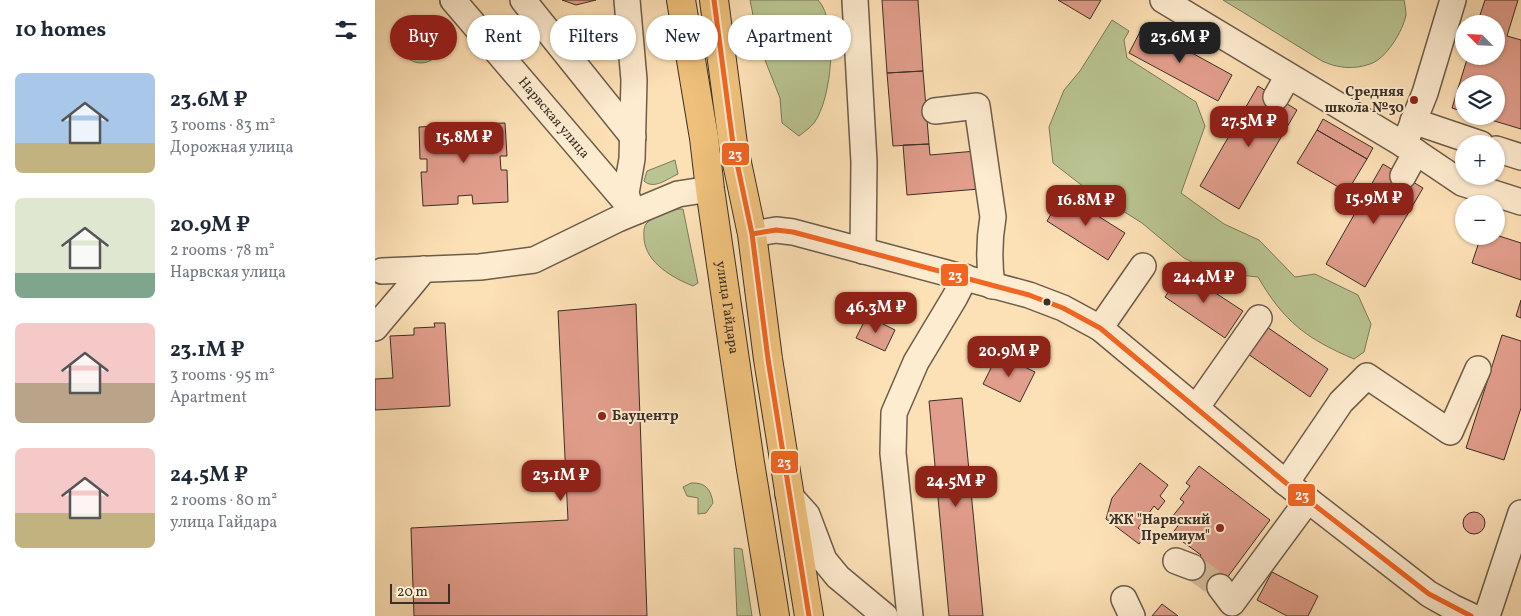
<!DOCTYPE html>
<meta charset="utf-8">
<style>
body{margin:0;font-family:Vollkorn,serif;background:#f6f6f7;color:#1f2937;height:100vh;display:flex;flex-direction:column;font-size:19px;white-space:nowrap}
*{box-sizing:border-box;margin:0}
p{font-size:16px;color:#747a83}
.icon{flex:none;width:28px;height:28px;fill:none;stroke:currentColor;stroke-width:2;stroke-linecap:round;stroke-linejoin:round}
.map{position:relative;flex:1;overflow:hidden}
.sheet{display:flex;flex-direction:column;background:#fff;width:375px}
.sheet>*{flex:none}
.banner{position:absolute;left:15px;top:15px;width:475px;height:45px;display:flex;gap:10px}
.needle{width:32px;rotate:294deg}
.tools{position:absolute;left:1080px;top:15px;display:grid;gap:10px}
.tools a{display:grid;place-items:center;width:50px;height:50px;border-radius:50%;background:#fff;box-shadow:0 1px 4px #0004;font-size:25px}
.scale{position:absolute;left:15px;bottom:12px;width:60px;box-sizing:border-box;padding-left:5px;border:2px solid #3b2f26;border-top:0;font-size:14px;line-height:18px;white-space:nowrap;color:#3b2f26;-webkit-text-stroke:4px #feecd0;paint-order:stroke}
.price{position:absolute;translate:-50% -42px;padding:0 11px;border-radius:10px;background:#8f2418;color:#fff;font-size:16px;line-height:32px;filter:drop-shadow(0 1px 2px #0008)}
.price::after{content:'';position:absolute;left:50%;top:30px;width:15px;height:11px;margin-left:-8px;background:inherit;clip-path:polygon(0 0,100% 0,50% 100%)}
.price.on{background:#222;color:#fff}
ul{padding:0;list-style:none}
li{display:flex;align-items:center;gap:15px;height:125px;padding:0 15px}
li span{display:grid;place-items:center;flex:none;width:140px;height:100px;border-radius:8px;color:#555}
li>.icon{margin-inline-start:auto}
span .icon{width:60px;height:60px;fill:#fffc;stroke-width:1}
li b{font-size:21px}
h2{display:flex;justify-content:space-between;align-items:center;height:60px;padding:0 15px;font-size:21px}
.pill{padding:0 18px;border-radius:22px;background:#fff;box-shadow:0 1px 4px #0004;font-size:18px;line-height:45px}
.pill.on{background:#8f2418;color:#fff}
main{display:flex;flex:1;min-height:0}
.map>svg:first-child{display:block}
</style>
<main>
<section class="sheet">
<h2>10 homes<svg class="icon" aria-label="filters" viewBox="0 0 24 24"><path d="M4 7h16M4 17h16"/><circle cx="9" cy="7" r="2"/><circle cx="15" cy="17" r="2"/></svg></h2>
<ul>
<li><span style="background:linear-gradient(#a9c7e8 70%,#c2b280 0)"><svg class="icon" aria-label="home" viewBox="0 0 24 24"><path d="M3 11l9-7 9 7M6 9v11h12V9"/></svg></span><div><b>23.6M ₽</b><p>3 rooms · 83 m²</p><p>Дорожная улица</p></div></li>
<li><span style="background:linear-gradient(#dfe7d0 75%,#7fa58c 0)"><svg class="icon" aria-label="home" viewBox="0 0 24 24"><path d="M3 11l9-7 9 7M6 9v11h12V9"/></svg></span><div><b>20.9M ₽</b><p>2 rooms · 78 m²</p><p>Нарвская улица</p></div></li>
<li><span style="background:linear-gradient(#f6c9c9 60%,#b9a48a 0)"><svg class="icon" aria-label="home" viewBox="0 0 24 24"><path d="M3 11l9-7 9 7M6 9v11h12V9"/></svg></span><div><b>23.1M ₽</b><p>3 rooms · 95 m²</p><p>Apartment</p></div></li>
<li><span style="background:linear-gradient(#f6c9c9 65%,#c2b280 0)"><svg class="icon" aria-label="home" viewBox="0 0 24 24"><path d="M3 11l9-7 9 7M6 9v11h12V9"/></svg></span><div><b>24.5M ₽</b><p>2 rooms · 80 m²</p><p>улица Гайдара</p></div></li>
</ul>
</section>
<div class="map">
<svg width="1146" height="616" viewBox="0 0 1146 616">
<rect width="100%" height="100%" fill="#fde1b6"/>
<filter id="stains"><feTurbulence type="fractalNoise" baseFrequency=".004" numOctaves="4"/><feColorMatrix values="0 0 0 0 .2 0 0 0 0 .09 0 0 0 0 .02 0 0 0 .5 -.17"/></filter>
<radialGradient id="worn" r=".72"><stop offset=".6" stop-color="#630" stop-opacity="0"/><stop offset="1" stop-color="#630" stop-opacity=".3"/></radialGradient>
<path fill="#b9c492" stroke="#7a7a5c" d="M375,0H443C464,22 457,99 439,123C435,128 429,132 424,136L407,123L405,98L384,45Z
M848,0H1029C1030,5 1031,11 1031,15C1028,31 1011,59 995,64C978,70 962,68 947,61Z
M737,20L754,31L749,40L752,58L821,102L830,126L806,193L849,224L884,240L920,277L940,274L983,295L996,324L989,352L979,359C932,339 909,322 883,277L836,272L809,258L767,223L705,184L678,163L674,127L689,90L705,71Z
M26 43a20 20 0 1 1 40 0a20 20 0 1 1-40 0Z
M300,160L303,174C292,179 279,190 269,181L272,171Z
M303,209H308L323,283L318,286C298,278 271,263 269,239C269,234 268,229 271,224C278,216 293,212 303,209Z
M316,483C331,482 336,490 338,503L331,513L323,514V498L312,496L308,487Z
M359,548L367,549L377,616H362Z"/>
<path fill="#e29e8c" stroke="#3b2f26" d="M187,0H221L201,5Z
M507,0H543L548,71L512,73Z
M683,0H726L715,19Z
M1110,0H1143L1132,36L1146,40V129L1103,116H1121V84H1089V112L1077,108L1093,56H1121V24H1102Z
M768,26L857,75L843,101L754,53Z
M548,71L554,144L518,146L512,73Z
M883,86L922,110L864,209L825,186Z
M948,119L998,148L992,159L942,130Z
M130,123L132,156H125L126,170H132L133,202L98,204L97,195L83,196V204L48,206L46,172H52V159H45L44,127L80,125V132L95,131L94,124Z
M942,130L992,159L972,192L922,163Z
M554,144L555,155L601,151L604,189L532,195L528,145Z
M1008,164L1048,188L990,287L951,264Z
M688,194L750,233L733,260L672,221Z
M1121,235L1146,243V280L1097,263L1106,236H1121Z
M807,271L868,311L850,338L790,297Z
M1146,300V318L1141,316Z
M261,304L272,616H39L36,528L193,520L183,311Z
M492,316L520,330L510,351L481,338Z
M59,323H70L75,406L0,410V379L18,378L15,336L39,335V328L60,327Z
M892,327L953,369L935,397L873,354Z
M1127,335L1146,341V408L1129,460L1091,448Z
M623,354L660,372L645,402L608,384Z
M587,398L608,616H574L554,401Z
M765,463L793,485L785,496L790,501L783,510L779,506L763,528L771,534L764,544L731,519L737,498Z
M824,466L895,520L840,594L813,574L826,555L797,534L805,523L797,517L809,502L805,499L815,486L811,483Z
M1088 523a11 11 0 1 1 22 0a11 11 0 1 1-22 0Z
M897,572L943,596L933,616H912L882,600Z
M787,604L803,616H777Z"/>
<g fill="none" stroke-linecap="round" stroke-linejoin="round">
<path stroke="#d6bd99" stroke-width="25" stroke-dasharray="25 12" stroke-linecap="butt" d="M817,567L845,587"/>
<defs>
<g id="minor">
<path id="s1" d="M78,0L255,207L262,211"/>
<path d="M148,0L258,137"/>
<path d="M252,0L259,80L257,159L251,193L255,207"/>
<path d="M480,0L489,162L488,251"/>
<path d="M788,0L1041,152L1087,183L1146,202"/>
<path d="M901,97L913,76"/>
<path d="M560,111L602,106L618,217C614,240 614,264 617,286"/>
<path d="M1038,121L1106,144"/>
<path d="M1029,145L1050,93L1078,0"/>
<path d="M1121,149L1146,157"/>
<path d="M1028,176L1041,152"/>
<path d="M377,234L401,230L418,232L654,295L688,308L725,328L911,483L1054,594L1077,607L1096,616"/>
<path d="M7,271L105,267L159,260L243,219L303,194L335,189"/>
<path d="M0,328C16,308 33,290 49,269"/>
<path d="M725,328L768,266"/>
<path d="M821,408L884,318"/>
<path d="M911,483L966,402L992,376L1075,432L1103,369"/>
<path d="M413,494L432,515L449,560L463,577L510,616"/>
<path d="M801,561L817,567"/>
<path d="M845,587L857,603L933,500"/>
<path d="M749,599L757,616"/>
<path d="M535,616L518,453L519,413L541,362L580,297L590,277"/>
<path d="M1112,616L1146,513"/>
</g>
<g id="major">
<path id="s2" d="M306,0L329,138L335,189L375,463L400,616"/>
<path d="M339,0L358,144L377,234L393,359L434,616"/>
</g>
</defs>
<use href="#minor" stroke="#6c5c4a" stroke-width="28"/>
<use href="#major" stroke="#3b2f26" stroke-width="30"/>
<use href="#minor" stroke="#feecd0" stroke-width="25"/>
<use href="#major" stroke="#eec07b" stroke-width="28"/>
<defs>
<path id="bus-1" d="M339,0L358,144L377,234L393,359L434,616
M377,234L401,230L418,232L654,295L688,308L725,328L911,483L1054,594L1096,616"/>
</defs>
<use href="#bus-1" stroke="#feecd0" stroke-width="9"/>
<use href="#bus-1" stroke="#f26522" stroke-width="5"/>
</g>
<g fill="#8f2418" stroke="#feecd0" stroke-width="2">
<circle cx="1039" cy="100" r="5"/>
<circle cx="227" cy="416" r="5"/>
<circle cx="845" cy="528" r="5"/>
</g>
<circle fill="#3b2f26" stroke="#feecd0" stroke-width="2" cx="672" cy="302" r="4.5"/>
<g text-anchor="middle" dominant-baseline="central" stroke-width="4" stroke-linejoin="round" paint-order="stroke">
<g font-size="14" font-weight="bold" fill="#3b2f26" stroke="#feecd0" text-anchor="end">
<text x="1029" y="92">Средняя<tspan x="1029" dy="16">школа №30</tspan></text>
<text x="237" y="416" text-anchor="start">Бауцентр</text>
<text x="835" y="520">ЖК "Нарвский<tspan x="835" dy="16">Премиум"</tspan></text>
</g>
<g font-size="14" fill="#3b2f26" stroke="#feecd0">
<text stroke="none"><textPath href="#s1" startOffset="155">Нарвская улица</textPath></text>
<text stroke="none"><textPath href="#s2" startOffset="311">улица Гайдара</textPath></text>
</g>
</g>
<g stroke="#feecd0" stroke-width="2">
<rect x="346" y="142" width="29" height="24" rx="5" fill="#f26522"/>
<rect x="565" y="263" width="29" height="24" rx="5" fill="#f26522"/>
<rect x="395" y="450" width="29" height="24" rx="5" fill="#f26522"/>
<rect x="912" y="483" width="29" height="24" rx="5" fill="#f26522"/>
</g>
<g font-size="14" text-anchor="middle" font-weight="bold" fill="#fff">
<text x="360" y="159">23</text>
<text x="580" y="280">23</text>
<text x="409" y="467">23</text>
<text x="927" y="500">23</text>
</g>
<rect width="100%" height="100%" filter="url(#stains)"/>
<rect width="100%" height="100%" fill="url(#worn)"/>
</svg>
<div class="tools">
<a><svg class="needle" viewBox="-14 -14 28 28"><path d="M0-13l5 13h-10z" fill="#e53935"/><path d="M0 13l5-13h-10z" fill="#747a83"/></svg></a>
<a><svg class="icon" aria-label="layers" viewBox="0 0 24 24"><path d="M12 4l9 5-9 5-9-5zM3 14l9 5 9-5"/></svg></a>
<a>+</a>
<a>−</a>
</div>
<div class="scale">20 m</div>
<b class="price on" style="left:805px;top:64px">23.6M ₽</b>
<b class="price" style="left:874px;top:148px">27.5M ₽</b>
<b class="price" style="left:89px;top:164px">15.8M ₽</b>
<b class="price" style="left:999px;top:225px">15.9M ₽</b>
<b class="price" style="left:711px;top:227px">16.8M ₽</b>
<b class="price" style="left:829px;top:304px">24.4M ₽</b>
<b class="price" style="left:501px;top:334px">46.3M ₽</b>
<b class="price" style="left:634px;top:378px">20.9M ₽</b>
<b class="price" style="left:186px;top:502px">23.1M ₽</b>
<b class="price" style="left:581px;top:508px">24.5M ₽</b>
<div class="banner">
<a class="pill on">Buy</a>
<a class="pill">Rent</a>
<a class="pill">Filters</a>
<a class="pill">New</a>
<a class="pill">Apartment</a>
</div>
</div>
</main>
